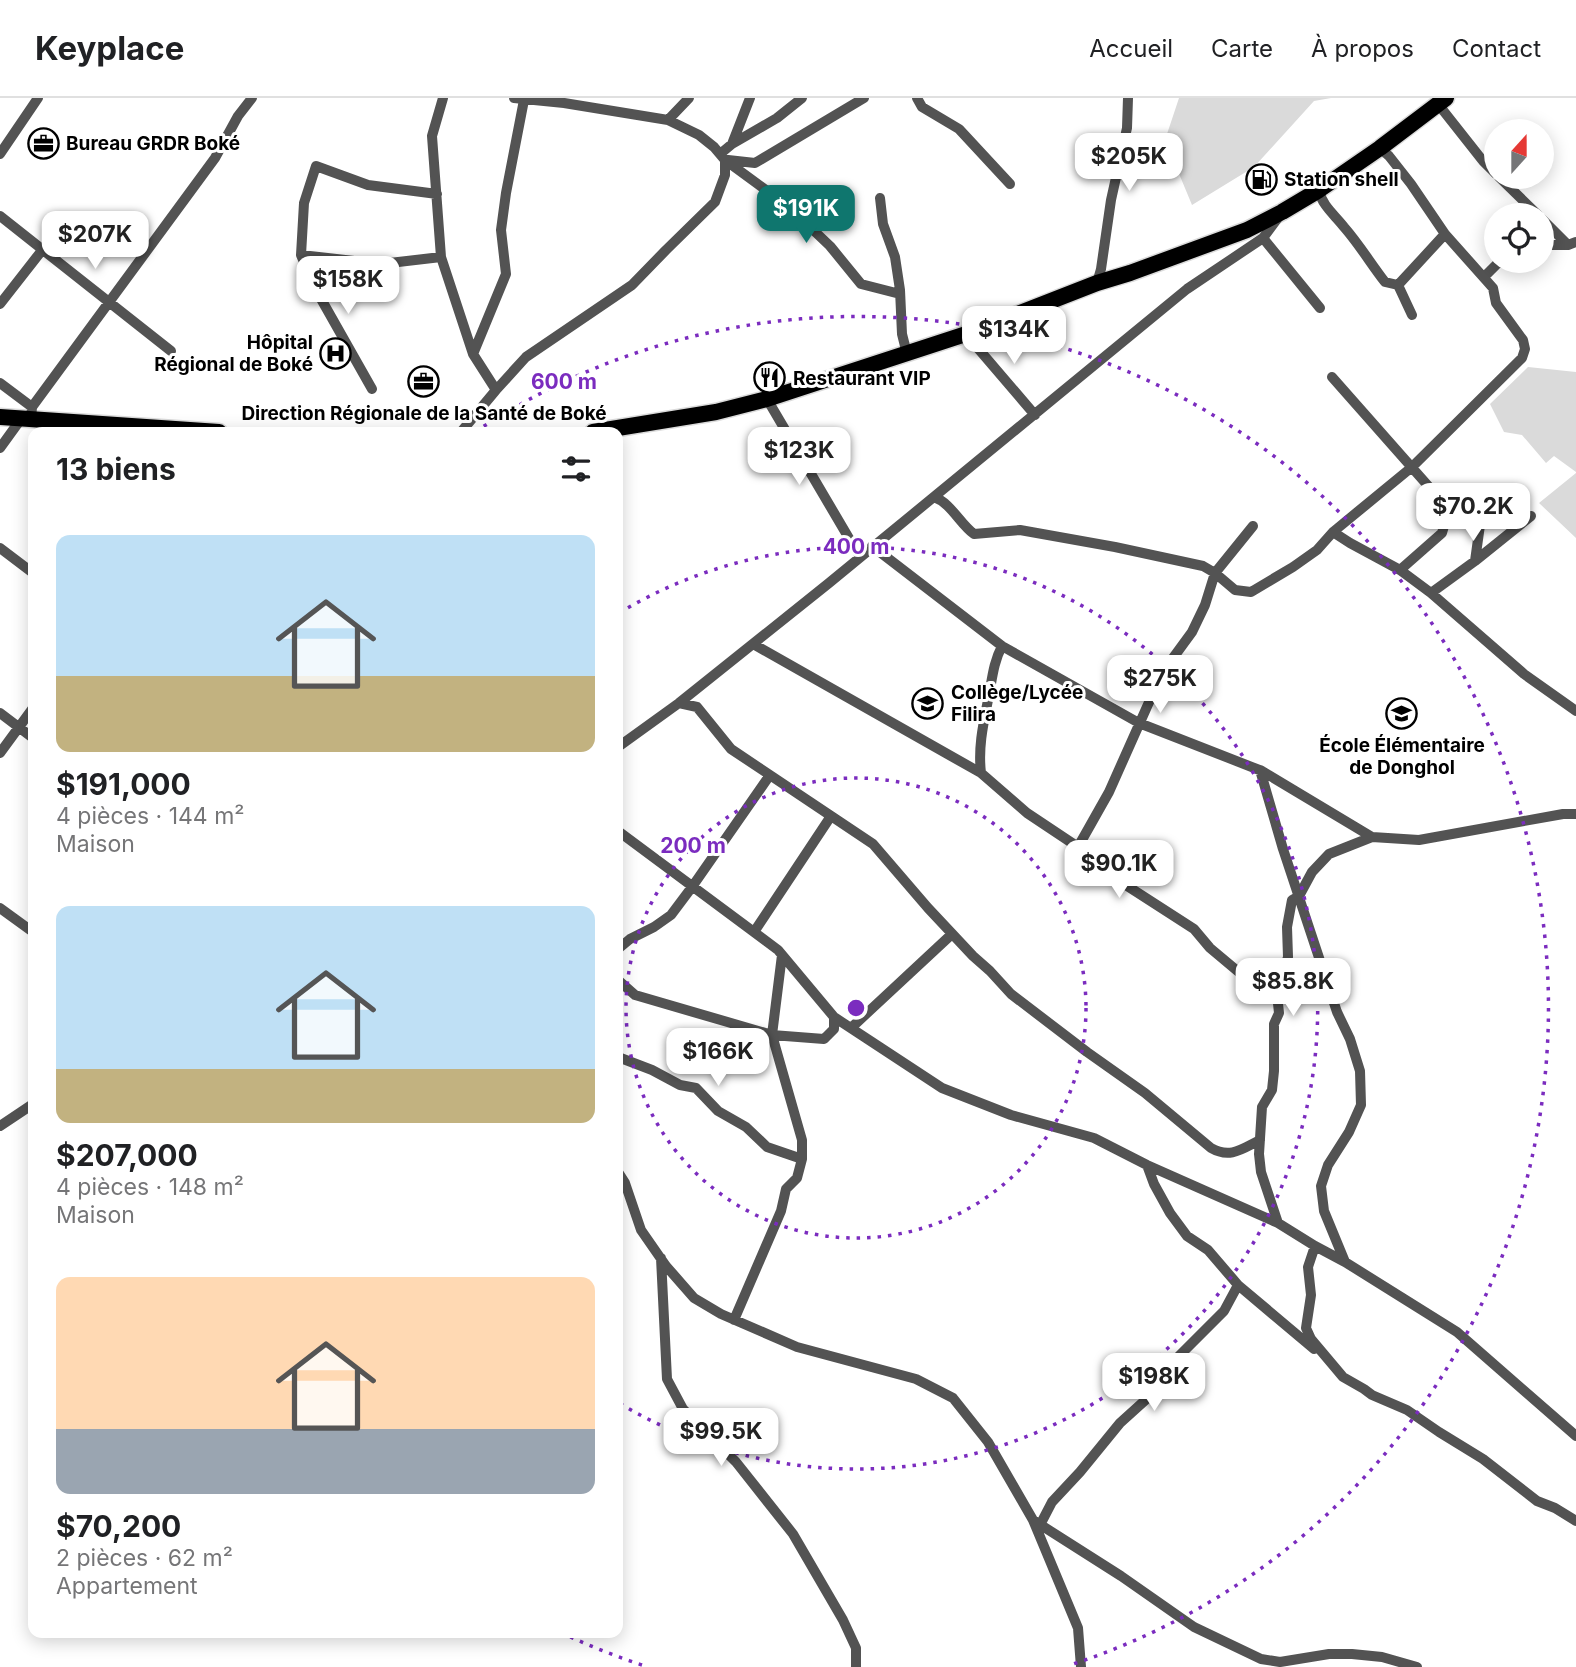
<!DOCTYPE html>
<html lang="fr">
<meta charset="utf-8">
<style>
body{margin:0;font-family:Inter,sans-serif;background:#f6f6f6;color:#202124;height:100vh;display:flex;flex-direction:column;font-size:26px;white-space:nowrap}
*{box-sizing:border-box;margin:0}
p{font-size:23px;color:#757577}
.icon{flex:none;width:38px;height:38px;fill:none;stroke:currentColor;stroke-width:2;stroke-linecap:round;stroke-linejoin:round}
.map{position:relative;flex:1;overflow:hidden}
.side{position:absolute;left:28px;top:329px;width:595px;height:1211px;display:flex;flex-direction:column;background:#fff;border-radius:14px;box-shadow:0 4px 18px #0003}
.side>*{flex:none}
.needle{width:46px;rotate:21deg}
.buttons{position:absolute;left:1484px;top:21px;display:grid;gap:14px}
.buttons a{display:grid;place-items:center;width:70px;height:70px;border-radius:50%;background:#fff;box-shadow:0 4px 18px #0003;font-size:35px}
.price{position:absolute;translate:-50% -60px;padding:0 16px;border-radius:14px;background:#fff;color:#222;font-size:23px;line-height:46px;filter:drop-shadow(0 2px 4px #0008)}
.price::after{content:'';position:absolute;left:50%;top:42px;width:21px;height:16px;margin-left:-10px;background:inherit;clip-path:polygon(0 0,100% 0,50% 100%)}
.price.selected{background:#0f766e;color:#fff}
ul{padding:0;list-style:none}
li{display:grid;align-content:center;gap:14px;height:371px;padding:0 28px}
li span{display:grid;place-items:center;height:217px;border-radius:14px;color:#555}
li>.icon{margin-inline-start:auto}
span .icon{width:126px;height:126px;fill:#fffc;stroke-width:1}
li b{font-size:30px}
h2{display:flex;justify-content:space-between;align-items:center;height:84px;padding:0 28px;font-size:30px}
header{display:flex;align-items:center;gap:42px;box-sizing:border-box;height:98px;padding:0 35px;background:#fff;border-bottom:2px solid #e0e0e0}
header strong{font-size:33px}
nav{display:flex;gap:38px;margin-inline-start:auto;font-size:24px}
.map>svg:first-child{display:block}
</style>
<header>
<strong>Keyplace</strong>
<nav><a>Accueil</a><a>Carte</a><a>À propos</a><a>Contact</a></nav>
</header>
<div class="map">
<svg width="1576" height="1569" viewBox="0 0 1576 1569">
<rect width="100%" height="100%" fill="#fff"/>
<path fill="#dadada" d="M1179,0H1331L1314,3L1254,69L1192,107L1165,42Z
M1528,269L1576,274V374L1554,358L1546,365L1522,337L1504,334L1490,306Z
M1576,375V440L1539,405Z"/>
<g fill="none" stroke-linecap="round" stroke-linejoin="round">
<defs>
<path id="highway" d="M0,319L219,334
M593,334L716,314L767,301L969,235L1097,185L1130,175L1247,132L1282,114L1319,92L1380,50L1446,0"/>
</defs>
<use href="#highway" stroke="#dbdbdb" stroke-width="19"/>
<path stroke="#535353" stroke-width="10" d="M443,0L432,38L441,159L473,256L496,292
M917,0L922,9L959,31L1010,86
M1438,6L1483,63L1496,76
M668,22L689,0
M732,46L750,0
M0,56L38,0
M720,56L732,46L777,20L802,0
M725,62L789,109L830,148L861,186L900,196
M728,62L755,65L864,0
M1499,79L1538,117
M1319,92C1322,108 1335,117 1344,129C1359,146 1371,166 1385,184L1398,187L1445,136
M880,100L883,126L895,159L900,192L902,236L907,256
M0,118L171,253
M1542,121L1568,147
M1263,140L1320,210
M1542,147H1568L1576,144
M301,157L381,166L441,159
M1484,179L1497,166L1503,163
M1097,185L1101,171L1111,102L1127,30L1128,0
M1398,187L1412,217
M0,206L43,151
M969,235L976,248L1035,317
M473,256L506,176L501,132L506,95L524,2
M1332,279L1430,390L1462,406L1480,427L1475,463
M0,285L32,309
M372,291L316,192L301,157L304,105L316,68L368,87L437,96
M767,301L860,459
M31,321L32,309L215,60L238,18L252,0
M52,323L66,334
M461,334L496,292L526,259L632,187L666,152L715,104L725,77V62L714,49L699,37L668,22L564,5L514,0
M0,350L21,321
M934,399C951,405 960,426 974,436L1020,432L1115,449L1203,468L1215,475L1235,492L1251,494L1293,469L1317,452L1333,434L1412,369L1522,260L1525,251L1523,242L1496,205L1493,190L1445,136L1411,86L1389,58L1380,50
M1333,434L1350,445L1400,472L1431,495L1524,576L1576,613
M872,448L1002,548L1139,625L1262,673L1372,739L1419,742L1563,716H1576
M0,450L33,475
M1400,472L1442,435L1444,428L1430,390
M1431,495L1475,463L1531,418
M753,546L981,675C978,650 983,627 988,602C992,583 993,565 1002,548
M679,605L697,609L731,651L873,746L928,810L973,858L990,873L1011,896L1087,954L1145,995L1211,1050C1230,1061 1242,1051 1260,1042
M0,615L33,640
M618,649L679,605L829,485L1187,191L1263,140L1280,117
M0,655L33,610
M1260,672L1283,751L1337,914L1350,941L1360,973L1361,1007L1349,1034L1328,1067L1321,1088L1324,1113L1345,1164
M981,675L1027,715L1078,749L1118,782L1194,831L1210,850L1247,881L1277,896
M618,733L778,852L834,919L942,990L1011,1017L1094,1040L1147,1067L1278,1125L1315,1148L1345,1164L1457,1234L1576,1338
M1078,749L1109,694L1162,575L1192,534L1205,507L1215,475L1253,428
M0,810L33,834
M754,834L831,718
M618,851L630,841L654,829L671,817L692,789L770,677
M618,882L635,897L772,937L824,941L834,931V919
M851,930L952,836
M618,959L652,972L680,987L696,990L718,1013L746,1029L767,1049L802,1061
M0,1028L33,1006
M1147,1067L1154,1086L1170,1115L1187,1138L1208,1152L1238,1187L1314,1251
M618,1074L625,1085L641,1132L666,1168L694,1200L721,1216L797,1249L916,1281L953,1300L988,1344L1033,1422L1078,1530L1081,1569
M1278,1125L1261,1074L1259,1056L1262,1009L1272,992L1274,973V926L1279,915L1277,896L1288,859L1287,829L1292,802L1299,798L1312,774L1329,756L1372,739
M1315,1148L1308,1169L1311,1197L1306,1230L1311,1241L1343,1279L1364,1291L1372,1297L1407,1312L1439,1334L1483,1361L1537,1403L1555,1410L1576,1423
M661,1160L667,1281L683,1311L736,1364L793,1436L843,1522L856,1550V1569
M734,1222L781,1113L786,1091L797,1080L802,1061V1042L772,937L782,857
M1033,1422L1121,1478L1194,1529L1261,1561L1280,1564L1329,1556H1352L1382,1559L1417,1569
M1040,1427L1052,1404L1080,1374L1120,1325L1151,1297L1177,1260L1224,1213L1238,1187"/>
<use href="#highway" stroke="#000" stroke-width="16"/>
</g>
<g fill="none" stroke="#7b2cbf" stroke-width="3.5" stroke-dasharray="3.5 7">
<circle cx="856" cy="910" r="230"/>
<path d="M619 515A461 461 0 1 1 619 1305"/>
<path d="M642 1567A691 691 0 0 1 564 1536M475 334A691 691 0 1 1 1070 1567"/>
</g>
<defs>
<symbol id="office-ring" viewBox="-11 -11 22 22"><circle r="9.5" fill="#fff" stroke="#000" stroke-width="1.5"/><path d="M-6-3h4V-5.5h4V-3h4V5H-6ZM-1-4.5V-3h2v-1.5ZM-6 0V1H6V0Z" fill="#000"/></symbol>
<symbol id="fuel-ring" viewBox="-11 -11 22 22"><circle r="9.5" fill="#fff" stroke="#000" stroke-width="1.5"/><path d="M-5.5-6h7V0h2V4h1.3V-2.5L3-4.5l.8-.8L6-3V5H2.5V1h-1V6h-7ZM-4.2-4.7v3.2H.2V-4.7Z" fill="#000"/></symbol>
<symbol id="hospital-ring" viewBox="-11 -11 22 22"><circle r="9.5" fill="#fff" stroke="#000" stroke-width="1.5"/><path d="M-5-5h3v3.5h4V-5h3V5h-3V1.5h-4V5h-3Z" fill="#000"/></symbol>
<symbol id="restaurant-ring" viewBox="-11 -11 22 22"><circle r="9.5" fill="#fff" stroke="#000" stroke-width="1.5"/><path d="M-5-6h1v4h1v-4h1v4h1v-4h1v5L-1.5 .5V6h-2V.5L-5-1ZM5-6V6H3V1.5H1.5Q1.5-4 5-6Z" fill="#000"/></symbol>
<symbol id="school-ring" viewBox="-11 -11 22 22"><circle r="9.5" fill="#fff" stroke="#000" stroke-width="1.5"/><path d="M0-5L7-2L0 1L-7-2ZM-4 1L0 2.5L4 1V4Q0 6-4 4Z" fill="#000"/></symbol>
</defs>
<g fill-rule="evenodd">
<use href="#office-ring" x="26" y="28" width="35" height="35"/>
<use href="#fuel-ring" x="1244" y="64" width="35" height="35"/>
<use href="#hospital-ring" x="318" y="238" width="35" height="35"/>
<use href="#restaurant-ring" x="752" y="262" width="35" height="35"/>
<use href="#office-ring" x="406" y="266" width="35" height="35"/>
<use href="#school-ring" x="910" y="588" width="35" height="35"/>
<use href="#school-ring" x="1384" y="598" width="35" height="35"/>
</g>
<g text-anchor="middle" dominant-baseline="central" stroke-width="6" stroke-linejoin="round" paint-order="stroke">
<g font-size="19" font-weight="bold" fill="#000" stroke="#fff" text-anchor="start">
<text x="66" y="45">Bureau GRDR Boké</text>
<text x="1284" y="81">Station shell</text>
<text x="313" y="244" text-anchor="end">Hôpital<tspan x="313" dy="22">Régional de Boké</tspan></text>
<text x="793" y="280">Restaurant VIP</text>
<text x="424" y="315" text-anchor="middle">Direction Régionale de la Santé de Boké</text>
<text x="951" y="594">Collège/Lycée<tspan x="951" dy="22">Filira</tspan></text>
<text x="1402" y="647" text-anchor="middle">École Élémentaire<tspan x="1402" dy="22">de Donghol</tspan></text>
</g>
</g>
<circle cx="856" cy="910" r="10" fill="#7b2cbf" stroke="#fff" stroke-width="3.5"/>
<g font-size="21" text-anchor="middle" font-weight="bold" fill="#7b2cbf" stroke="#fff" stroke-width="6" stroke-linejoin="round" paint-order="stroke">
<text x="564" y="291">600 m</text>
<text x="856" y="456">400 m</text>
<text x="693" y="755">200 m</text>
</g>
</svg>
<div class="buttons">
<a><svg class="needle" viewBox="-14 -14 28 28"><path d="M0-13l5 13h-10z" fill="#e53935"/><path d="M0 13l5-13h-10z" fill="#757577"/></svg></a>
<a><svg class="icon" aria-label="locate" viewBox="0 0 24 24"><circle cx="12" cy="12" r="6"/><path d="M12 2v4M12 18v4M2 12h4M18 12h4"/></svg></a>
</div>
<b class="price" style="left:1129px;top:95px">$205K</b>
<b class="price selected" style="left:806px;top:147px">$191K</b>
<b class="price" style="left:95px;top:173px">$207K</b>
<b class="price" style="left:348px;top:218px">$158K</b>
<b class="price" style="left:1014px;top:268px">$134K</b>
<b class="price" style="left:799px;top:389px">$123K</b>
<b class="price" style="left:1473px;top:445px">$70.2K</b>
<b class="price" style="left:1160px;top:617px">$275K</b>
<b class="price" style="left:1119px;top:802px">$90.1K</b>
<b class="price" style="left:1293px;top:920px">$85.8K</b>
<b class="price" style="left:718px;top:990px">$166K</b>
<b class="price" style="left:1154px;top:1315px">$198K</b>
<b class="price" style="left:721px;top:1370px">$99.5K</b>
<section class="side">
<h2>13 biens<svg class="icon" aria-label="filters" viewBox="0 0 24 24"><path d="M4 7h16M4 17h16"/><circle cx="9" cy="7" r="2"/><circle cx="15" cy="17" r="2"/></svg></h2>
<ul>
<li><span style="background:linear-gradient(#bfe0f5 65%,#c2b280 0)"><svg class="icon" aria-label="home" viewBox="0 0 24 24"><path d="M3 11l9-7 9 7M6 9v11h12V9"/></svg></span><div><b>$191,000</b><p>4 pièces · 144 m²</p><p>Maison</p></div></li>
<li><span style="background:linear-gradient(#bfe0f5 75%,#c2b280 0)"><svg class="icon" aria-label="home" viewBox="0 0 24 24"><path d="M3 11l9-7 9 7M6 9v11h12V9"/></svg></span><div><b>$207,000</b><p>4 pièces · 148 m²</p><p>Maison</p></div></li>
<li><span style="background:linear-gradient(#ffd9b3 70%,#9aa5b1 0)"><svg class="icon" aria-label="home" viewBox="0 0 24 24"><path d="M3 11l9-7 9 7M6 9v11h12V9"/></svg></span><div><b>$70,200</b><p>2 pièces · 62 m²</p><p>Appartement</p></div></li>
</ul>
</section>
</div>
